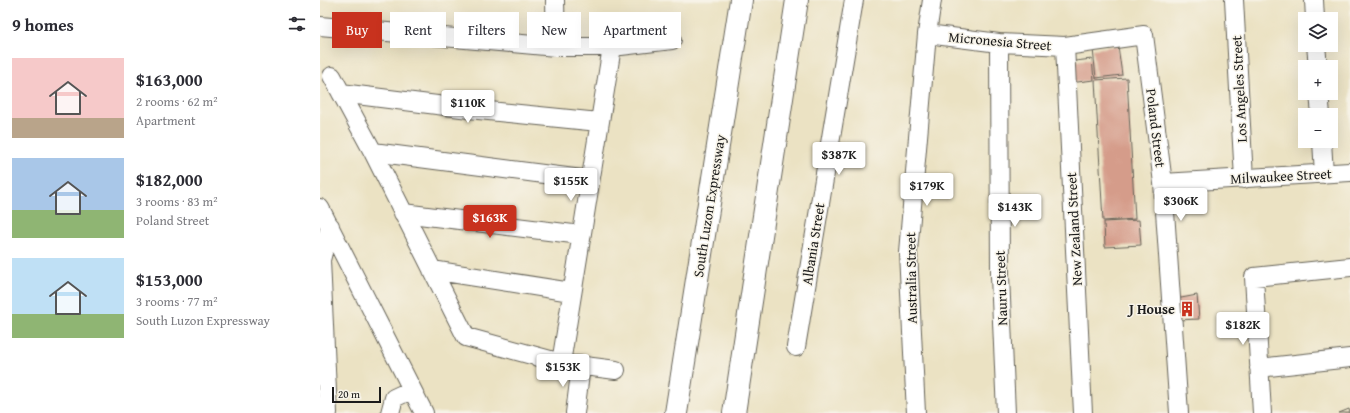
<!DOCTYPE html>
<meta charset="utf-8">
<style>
body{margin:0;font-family:"Gentium Book Plus",serif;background:#f7f7f7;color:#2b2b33;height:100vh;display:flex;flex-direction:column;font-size:15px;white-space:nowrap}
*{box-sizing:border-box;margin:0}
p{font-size:13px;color:#7c7c81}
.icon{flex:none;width:22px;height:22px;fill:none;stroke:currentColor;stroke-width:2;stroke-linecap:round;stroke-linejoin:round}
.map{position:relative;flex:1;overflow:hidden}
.panel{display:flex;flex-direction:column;background:#fff;width:320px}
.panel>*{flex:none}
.hud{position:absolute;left:12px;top:12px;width:380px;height:36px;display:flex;gap:8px}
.tools{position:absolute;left:978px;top:12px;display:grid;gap:8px}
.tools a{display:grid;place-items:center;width:40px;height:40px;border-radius:0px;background:#fff;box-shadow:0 4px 16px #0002;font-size:20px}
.scale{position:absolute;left:12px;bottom:10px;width:49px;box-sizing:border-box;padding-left:4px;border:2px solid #1c1c1c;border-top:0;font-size:11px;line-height:14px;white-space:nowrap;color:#1c1c1c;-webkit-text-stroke:3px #f7f3e8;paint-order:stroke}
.price{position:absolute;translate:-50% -34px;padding:0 9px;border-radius:4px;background:#fff;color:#222;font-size:13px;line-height:26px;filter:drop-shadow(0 1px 2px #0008)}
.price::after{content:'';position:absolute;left:50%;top:24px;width:12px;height:9px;margin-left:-6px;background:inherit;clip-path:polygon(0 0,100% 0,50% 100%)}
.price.active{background:#c8321e;color:#fff}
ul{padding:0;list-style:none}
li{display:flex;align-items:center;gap:12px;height:100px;padding:0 12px}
li span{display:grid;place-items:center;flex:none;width:112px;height:80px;border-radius:0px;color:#555}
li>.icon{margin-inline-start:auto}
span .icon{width:48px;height:48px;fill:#fffc;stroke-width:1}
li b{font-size:17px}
h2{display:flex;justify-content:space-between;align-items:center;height:48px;padding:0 12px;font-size:17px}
.pill{padding:0 14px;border-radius:0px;background:#fff;box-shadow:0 4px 16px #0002;font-size:14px;line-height:36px}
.pill.active{background:#c8321e;color:#fff}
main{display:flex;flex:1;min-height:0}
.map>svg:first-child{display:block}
</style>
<main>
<section class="panel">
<h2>9 homes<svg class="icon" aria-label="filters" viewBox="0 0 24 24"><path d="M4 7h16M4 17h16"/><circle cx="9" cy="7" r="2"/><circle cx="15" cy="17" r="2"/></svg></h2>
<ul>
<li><span style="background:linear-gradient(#f6c9c9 75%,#b9a48a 0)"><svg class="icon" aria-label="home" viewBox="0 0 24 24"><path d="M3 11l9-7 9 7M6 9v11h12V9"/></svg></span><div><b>$163,000</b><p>2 rooms · 62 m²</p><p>Apartment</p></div></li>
<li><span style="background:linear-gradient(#a9c7e8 65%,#8fb573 0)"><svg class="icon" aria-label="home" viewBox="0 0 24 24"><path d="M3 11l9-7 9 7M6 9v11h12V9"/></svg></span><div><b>$182,000</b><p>3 rooms · 83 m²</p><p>Poland Street</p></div></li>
<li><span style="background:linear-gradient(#bfe0f5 70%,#8fb573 0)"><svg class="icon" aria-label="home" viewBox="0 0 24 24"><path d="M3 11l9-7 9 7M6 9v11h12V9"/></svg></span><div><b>$153,000</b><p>3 rooms · 77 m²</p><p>South Luzon Expressway</p></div></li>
</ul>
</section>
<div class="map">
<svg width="1030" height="413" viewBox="0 0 1030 413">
<rect width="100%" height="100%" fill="#f7f3e8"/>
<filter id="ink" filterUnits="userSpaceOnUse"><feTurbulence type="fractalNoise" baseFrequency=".025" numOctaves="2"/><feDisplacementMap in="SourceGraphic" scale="8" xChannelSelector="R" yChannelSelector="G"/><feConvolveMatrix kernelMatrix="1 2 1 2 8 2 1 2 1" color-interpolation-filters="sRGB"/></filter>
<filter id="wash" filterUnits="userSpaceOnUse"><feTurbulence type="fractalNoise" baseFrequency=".012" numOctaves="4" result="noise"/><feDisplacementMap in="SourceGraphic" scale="16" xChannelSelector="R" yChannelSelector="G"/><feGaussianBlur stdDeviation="0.9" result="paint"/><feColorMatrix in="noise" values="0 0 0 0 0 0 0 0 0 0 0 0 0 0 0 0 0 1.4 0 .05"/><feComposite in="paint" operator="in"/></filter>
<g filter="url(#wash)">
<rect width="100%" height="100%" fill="#ebe2c3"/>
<g id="blocks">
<path fill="#d59c8a" d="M798,46L802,75L776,78L773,49Z
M772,59L774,80L749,83L747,62Z
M807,78L815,219L783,221L775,80Z
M819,220L821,245L785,247L784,222Z
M877,295L879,319L858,320L856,299Z
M1029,409L1030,413H1019Z"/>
</g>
</g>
<g filter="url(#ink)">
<use href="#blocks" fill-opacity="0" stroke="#646156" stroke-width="1"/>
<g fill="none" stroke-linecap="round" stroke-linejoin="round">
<defs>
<path id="street" d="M235,0L236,47
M914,0L924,179
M994,0L995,19
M0,26L236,47H292L352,40
M607,34L679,43L745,46L824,35L843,183L859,413
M679,43L680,276L686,413
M996,45L998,67
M745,46L763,413
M12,76L53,152L146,337L241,363L296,370
M21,93L149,109L279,122
M999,93L1001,115
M1002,141L1004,174
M53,152L270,180
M843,183L1030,172
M0,208L104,413
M83,213L261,235
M112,270L251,292
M476,347L534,0
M241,363L292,47
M939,368L1030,358
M8,413L1,260L10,226
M70,413L74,398L91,390
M255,413L261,366
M596,413L588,252L607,34L612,0
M942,413L934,277L1030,267"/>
<path id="highway" d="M356,413L421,0
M414,413L477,0"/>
</defs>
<use href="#street" stroke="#646156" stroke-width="20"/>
<use href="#highway" stroke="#646156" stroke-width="24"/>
<use href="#street" stroke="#fff" stroke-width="18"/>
<use href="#highway" stroke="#fff" stroke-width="22"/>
</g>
</g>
<defs>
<symbol id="building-bare" viewBox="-9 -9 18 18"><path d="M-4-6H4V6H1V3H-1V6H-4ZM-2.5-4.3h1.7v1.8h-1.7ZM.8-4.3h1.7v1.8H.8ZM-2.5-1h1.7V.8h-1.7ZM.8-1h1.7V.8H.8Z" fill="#c8321e" stroke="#f7f3e8" stroke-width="2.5" paint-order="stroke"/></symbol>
</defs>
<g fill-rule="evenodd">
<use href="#building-bare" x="856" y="298" width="22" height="22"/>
</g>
<g text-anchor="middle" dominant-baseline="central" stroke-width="3" stroke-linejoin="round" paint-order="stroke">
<g font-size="14" fill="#1c1c1c" stroke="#f7f3e8">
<text transform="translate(680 41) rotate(5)">Micronesia Street</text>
<text transform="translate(919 89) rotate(-93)">Los Angeles Street</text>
<text transform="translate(836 128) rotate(83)">Poland Street</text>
<text transform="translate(961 176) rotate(-3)">Milwaukee Street</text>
<text transform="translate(389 206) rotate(-81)">South Luzon Expressway</text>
<text transform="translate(754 229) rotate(-93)">New Zealand Street</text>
<text transform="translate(493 244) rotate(-81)">Albania Street</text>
<text transform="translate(591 278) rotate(-91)">Australia Street</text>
<text transform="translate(681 288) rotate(-92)">Nauru Street</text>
</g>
<g font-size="14" font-weight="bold" fill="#1c1c1c" stroke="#f7f3e8" text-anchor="end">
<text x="855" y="309">J House</text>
</g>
</g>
</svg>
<div class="tools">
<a><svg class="icon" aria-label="layers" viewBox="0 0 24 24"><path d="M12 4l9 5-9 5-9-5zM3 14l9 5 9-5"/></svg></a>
<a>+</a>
<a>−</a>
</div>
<div class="scale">20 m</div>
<b class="price" style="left:148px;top:124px">$110K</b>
<b class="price" style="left:519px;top:176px">$387K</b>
<b class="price" style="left:251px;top:202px">$155K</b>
<b class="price" style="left:607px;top:207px">$179K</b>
<b class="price" style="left:861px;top:222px">$306K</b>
<b class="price" style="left:695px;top:228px">$143K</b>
<b class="price active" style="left:170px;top:239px">$163K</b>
<b class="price" style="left:923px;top:346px">$182K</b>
<b class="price" style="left:243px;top:388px">$153K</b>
<div class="hud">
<a class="pill active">Buy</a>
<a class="pill">Rent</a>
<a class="pill">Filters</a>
<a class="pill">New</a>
<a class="pill">Apartment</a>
</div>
</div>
</main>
